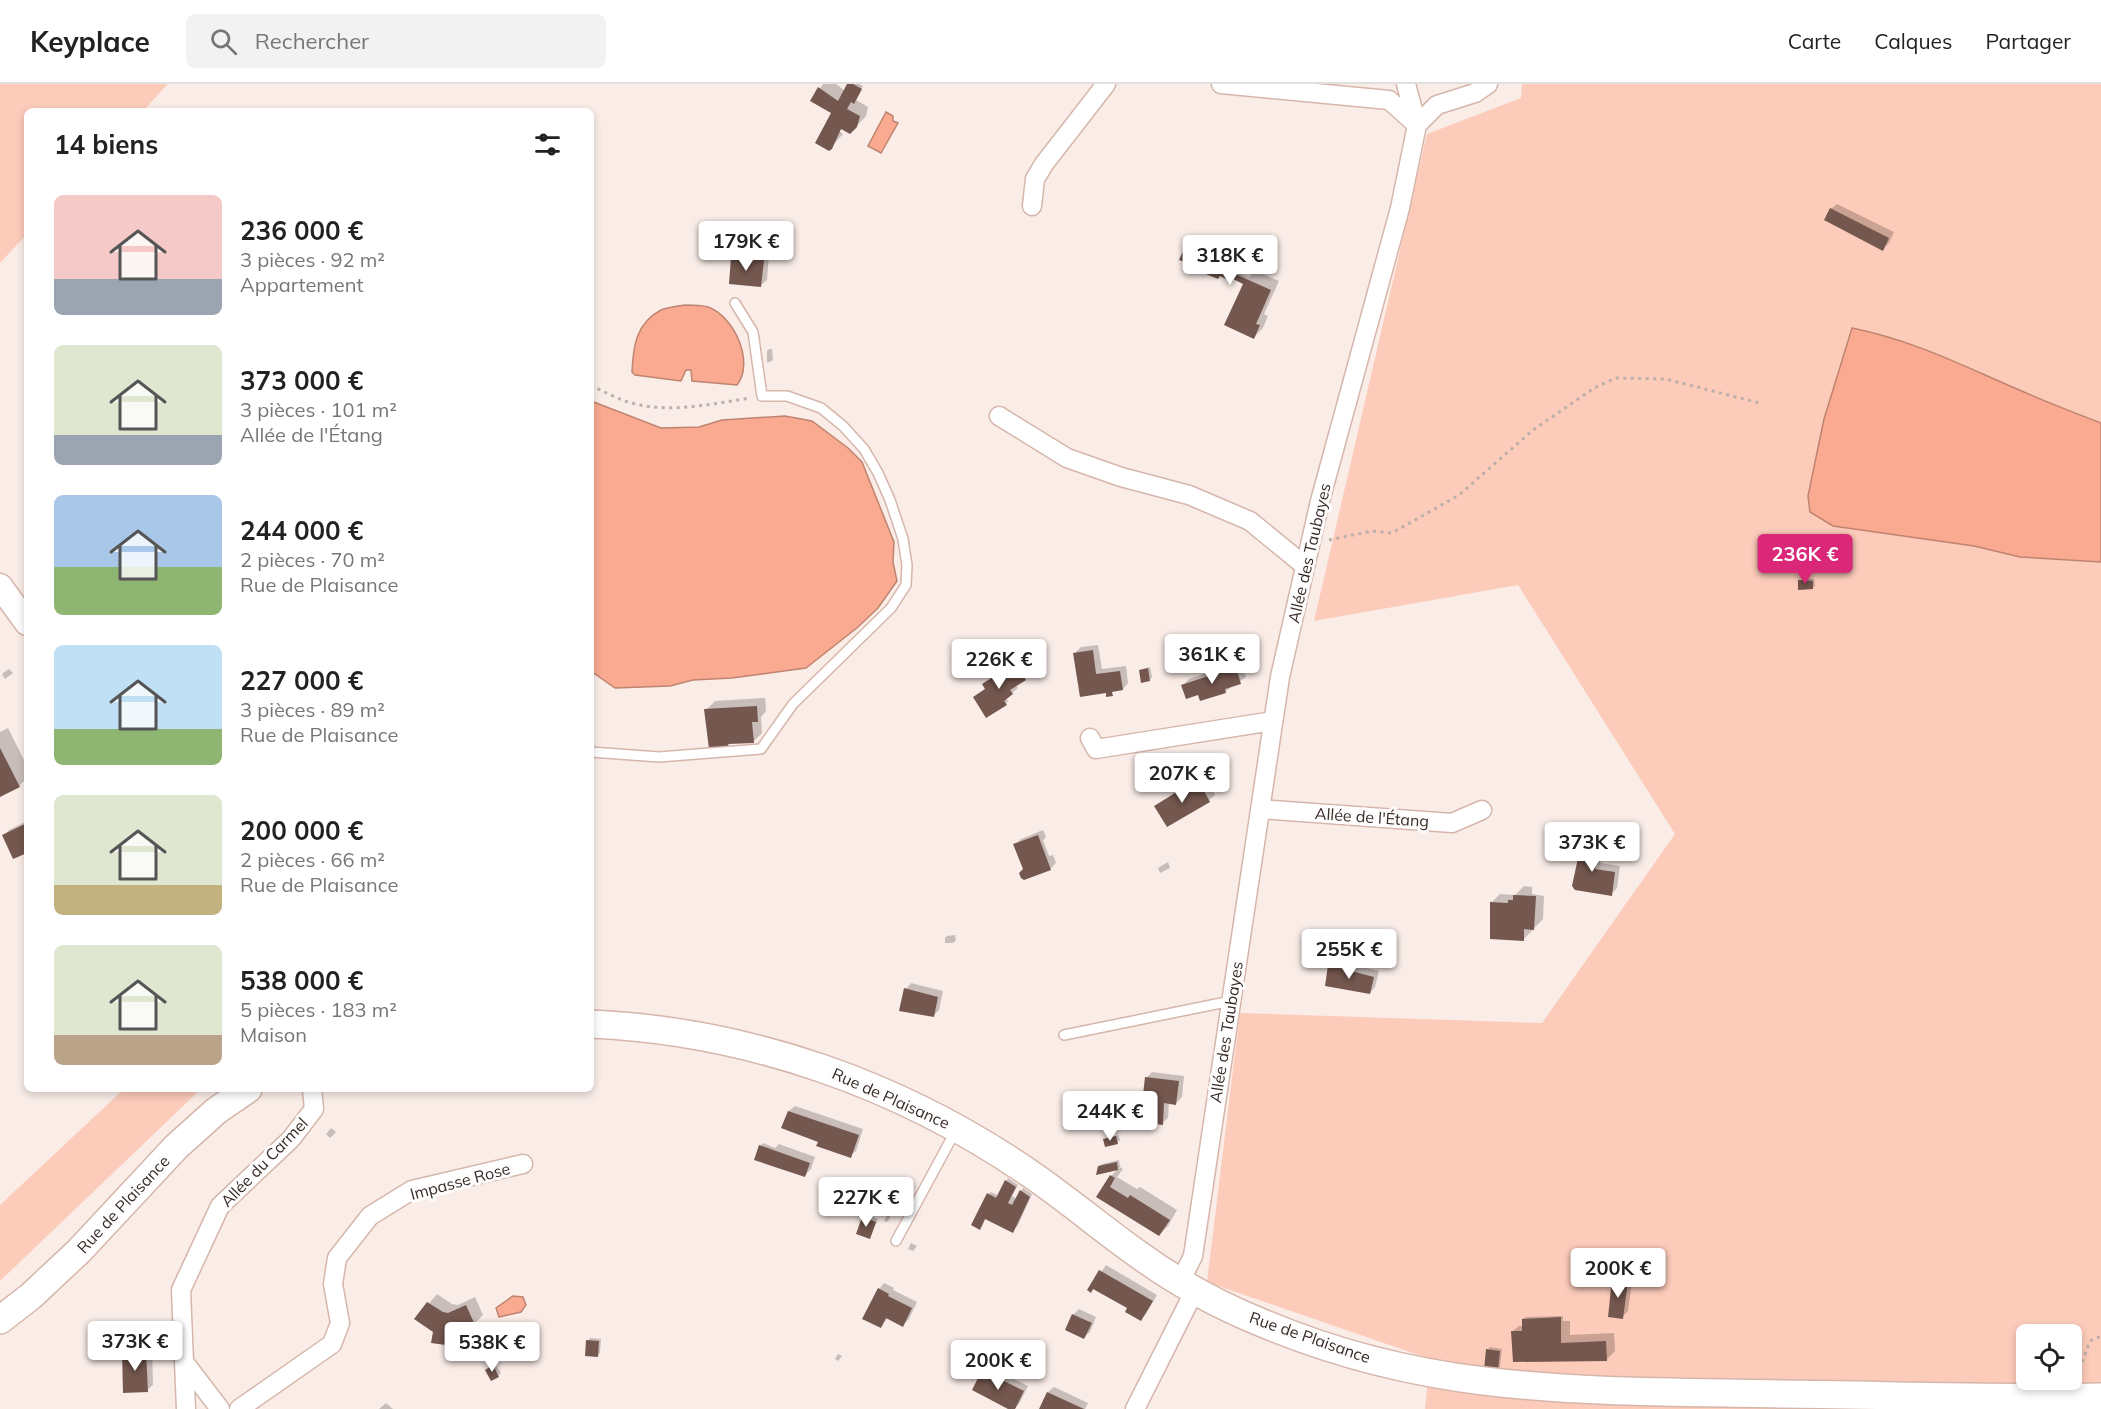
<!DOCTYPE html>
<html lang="fr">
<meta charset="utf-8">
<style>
body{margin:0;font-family:Mulish,sans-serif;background:#f2f2f2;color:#222;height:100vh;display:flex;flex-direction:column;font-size:22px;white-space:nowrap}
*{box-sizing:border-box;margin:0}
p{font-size:20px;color:#767676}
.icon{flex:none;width:33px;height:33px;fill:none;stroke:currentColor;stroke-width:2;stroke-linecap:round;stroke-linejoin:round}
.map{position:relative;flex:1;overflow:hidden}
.sheet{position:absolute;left:24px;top:24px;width:570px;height:984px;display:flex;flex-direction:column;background:#fff;border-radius:9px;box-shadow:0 3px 9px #0003}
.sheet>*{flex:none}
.buttons{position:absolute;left:2016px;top:1240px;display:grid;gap:12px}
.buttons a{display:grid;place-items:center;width:66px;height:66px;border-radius:9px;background:#fff;box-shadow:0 3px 9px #0003;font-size:30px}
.price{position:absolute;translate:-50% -51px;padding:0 14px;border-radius:6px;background:#fff;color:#222;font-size:20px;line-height:39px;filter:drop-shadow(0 2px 3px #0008)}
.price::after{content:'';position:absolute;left:50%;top:36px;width:18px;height:14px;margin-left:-9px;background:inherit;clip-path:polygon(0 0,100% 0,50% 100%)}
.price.selected{background:#db2777;color:#fff}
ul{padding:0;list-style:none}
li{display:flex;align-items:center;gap:18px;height:150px;padding:0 30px}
li span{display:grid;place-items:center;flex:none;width:168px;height:120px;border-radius:9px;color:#555}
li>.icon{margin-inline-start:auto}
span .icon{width:72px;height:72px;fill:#fffc;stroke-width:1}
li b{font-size:26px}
h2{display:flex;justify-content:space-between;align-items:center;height:72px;padding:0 30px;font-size:26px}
header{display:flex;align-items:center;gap:36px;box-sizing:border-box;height:84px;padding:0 30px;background:#fff;border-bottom:2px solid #e0e0e0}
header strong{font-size:28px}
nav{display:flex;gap:33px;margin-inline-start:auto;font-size:21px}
.search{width:420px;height:54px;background:#f2f2f2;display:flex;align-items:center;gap:15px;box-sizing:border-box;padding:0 21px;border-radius:9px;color:#767676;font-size:22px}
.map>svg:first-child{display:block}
</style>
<header>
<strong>Keyplace</strong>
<div class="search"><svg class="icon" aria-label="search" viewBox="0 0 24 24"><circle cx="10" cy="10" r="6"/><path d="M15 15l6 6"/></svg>Rechercher</div>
<nav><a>Carte</a><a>Calques</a><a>Partager</a></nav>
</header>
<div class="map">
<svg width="2101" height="1325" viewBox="0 0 2101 1325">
<rect width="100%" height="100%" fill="#faede8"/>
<path fill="#fccbba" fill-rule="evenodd" d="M0,0H168L143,27H27V150L0,179Z
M1522,0H2101V1325H1425L1430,1275L1207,1198L1240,929L1542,939L1675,750L1518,501L1314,537L1427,50L1521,14ZM2026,1251H2072V1296H2026Z
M124,1005H201L0,1197V1121Z"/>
<path fill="#f9aa90" stroke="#bf8470" stroke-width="1.5" d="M886,28L893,32V37L898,39L881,69L868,62Z
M685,221C692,221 701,221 708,223C734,232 755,278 737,301L692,297L691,286H686L681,297L635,291L632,288C633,263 636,239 661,226C668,223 678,222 685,221Z
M1852,244C1916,257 1965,283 2024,308C2049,319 2075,329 2101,339V478L2020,473L1974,462L1833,442L1810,428L1808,412L1824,335Z
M591,317L661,344L699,343L722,336L785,332L812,337L848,364L862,378L894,458L893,478L897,497L878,524L858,543L806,584L732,594L693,596L670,602L615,604L591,587Z
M513,1212L523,1213L526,1221L521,1228L499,1233L496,1224Z"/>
<path fill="#0003" d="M823,0H836L845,7L849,0H859L863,2L856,16L868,23L866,32L850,49L841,44L839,47L843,50L829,65L833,28L812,16Z
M1837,120L1894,148L1889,159L1883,165L1831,125Z
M1195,151L1234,165L1233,167L1246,172L1239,189L1249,193L1255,187L1279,197L1264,230L1268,232L1263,244L1254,253L1226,241L1247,194L1243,198L1189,157Z
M749,169L769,170L767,196L761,201L732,174L735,171L746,172Z
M769,265H772L773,276L770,278H767V267Z
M1802,495H1814L1815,502L1812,504L1800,497Z
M1098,561L1102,585L1126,582L1128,599L1123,605L1081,611L1075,569L1081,563Z
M1021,575L1031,589L1016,601L1018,604L1006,614L1008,617L1006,620L975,613L986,604L997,590Z
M1241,578L1246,593L1226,607L1199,609L1183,601L1189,595Z
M1150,583L1152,593L1150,596L1141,586Z
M9,585L13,589L5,595L2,590Z
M765,614L766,627L761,633L762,649L753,658L731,659L728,662L707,646L706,626L715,617Z
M8,644L27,682V694L19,702L0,711V648Z
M1205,694L1215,711L1209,716L1168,741L1156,722L1178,706L1182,707Z
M27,737V767L4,752L9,746Z
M1043,746L1046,753L1043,756L1049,772L1053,771L1056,779L1050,785L1015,761L1021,755Z
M1588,755L1606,758L1604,772L1600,779L1620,782L1617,804L1611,810L1576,805L1582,761Z
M1168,778L1170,784L1160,789L1158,784Z
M1524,802L1532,803V810L1544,812L1543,835L1523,856L1491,819L1500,810L1515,811Z
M955,851L956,856L953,859H945V854L947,852Z
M1335,876L1379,887L1375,903L1370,909L1330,882Z
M911,899L943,907L939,926L934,931L906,905Z
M1152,988L1184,992L1182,1013L1176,1019L1169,1018L1168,1034L1162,1039L1146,994Z
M795,1022L863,1045L856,1067L850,1072L820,1057L783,1044L789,1027Z
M331,1044L336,1048L330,1054L326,1050Z
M1118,1051L1120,1056L1117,1059L1105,1056Z
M763,1059L775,1064L779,1060L815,1073L811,1085L805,1091L760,1062Z
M1119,1076L1120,1083L1123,1085L1117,1093L1137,1105L1140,1103L1177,1126L1168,1142L1159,1151L1098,1113L1111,1092L1119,1084L1098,1089L1100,1083L1102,1080Z
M1008,1094L1018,1101L1012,1112L1017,1115L1023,1104L1032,1110L1018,1141L1013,1147L986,1133L982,1142L989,1110L991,1108L999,1112Z
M888,1129L891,1130L889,1136L887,1138L884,1137Z
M866,1131L878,1135L870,1154L858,1149Z
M911,1159L917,1162L913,1167L908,1165Z
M1106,1181L1157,1211L1146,1230L1140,1235L1129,1224L1094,1203L1089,1206Z
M1616,1193L1630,1195L1629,1198H1632L1628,1227L1622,1233L1614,1196Z
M884,1199L894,1204L893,1206L917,1218L909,1235L903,1241L888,1234L881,1242L879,1205Z
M437,1210L452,1220L458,1221L475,1213L483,1231L474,1240L462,1245L461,1251L452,1260L416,1235Z
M1079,1225L1096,1233L1090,1248L1084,1253L1073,1231Z
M1563,1232V1237H1570V1251L1614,1249L1615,1267L1606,1276L1513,1247L1519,1242H1523V1235L1526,1233Z
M590,1254L601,1255L600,1269L598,1271L588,1257Z
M152,1262L153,1301L147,1306L124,1269L129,1263Z
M1490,1263L1502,1265L1500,1283L1498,1285L1488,1266Z
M838,1270L842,1272L838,1277L835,1275Z
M495,1280L501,1289L498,1292L489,1284Z
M988,1282L1028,1302L1019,1320L1014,1325H1012L983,1287Z
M1054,1303L1088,1319L1085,1325H1040L1048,1308Z
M386,1319L393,1325H379Z"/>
<path fill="#74574e" d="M847,0H853L862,5L854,20L851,18L847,25L860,32L857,43L850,50L841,45L832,65L829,67L815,59L831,29L810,17L818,3L838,17Z
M1830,124L1889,154L1883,167L1824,136Z
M1188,156L1229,171L1228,173L1241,178L1235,190L1271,206L1256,240L1260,241L1254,255L1224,241L1243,200L1233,195L1232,198L1220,192L1218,195L1189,183L1190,180L1179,176Z
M731,173L764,176L761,203L729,200Z
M1798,496L1813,497V505L1798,506Z
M1093,566L1096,590L1120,587L1123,606L1112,608L1113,612L1106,613V609L1080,613L1073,569Z
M1015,579L1026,596L1010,606L1013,610L1004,617L1007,621L986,634L973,613L985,605L982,600Z
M1236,583L1241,600L1225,605L1226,609L1200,617L1198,611L1186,615L1181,601Z
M1148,584L1150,597L1141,599L1139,586Z
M757,622L758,638H752L754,659L728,660V664L709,665L704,625Z
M0,664L20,703L0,713Z
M1199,698L1210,718L1167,743L1154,722L1177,708L1178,710Z
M27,739V769L13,775L2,751Z
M1038,751L1051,786L1024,796L1021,794L1019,789L1023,785L1013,760Z
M1581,760L1601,764L1598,780L1596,781L1595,785L1615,788L1612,812L1575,806L1572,802Z
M1513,811L1536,812L1534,846L1524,845V857L1490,855V818L1508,819V816H1513Z
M1328,881L1374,893L1370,910L1325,902Z
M904,904L938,913L934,933L899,927Z
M1145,993L1179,997L1176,1021L1164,1019L1163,1041L1140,1038Z
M788,1027L859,1051L851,1074L816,1062L818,1058L781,1044Z
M1116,1052L1118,1060L1105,1063L1103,1055Z
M759,1061L810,1079L805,1093L754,1076Z
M1117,1078L1118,1086L1096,1091L1098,1082Z
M1110,1091L1115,1094L1110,1103L1128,1114L1130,1111L1170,1136L1159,1152L1096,1113Z
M1005,1096L1016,1103L1008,1119L1012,1121L1020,1106L1030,1113L1013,1149L985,1135L980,1146L971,1141L987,1109L996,1114Z
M862,1133L876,1138L870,1155L856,1150Z
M1099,1186L1153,1217L1141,1237L1125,1228L1127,1224L1093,1205L1091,1209L1087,1206Z
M1612,1195L1628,1197L1623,1235L1608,1233Z
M878,1204L889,1210L888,1212L912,1224L903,1243L886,1234L881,1244L862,1235Z
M427,1218L443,1228L448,1229L466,1221L475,1241L454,1251L453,1262L431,1259L433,1248L414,1235Z
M1072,1230L1092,1239L1084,1255L1065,1246Z
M1561,1233V1259L1606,1257L1607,1277L1513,1278L1511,1247H1522V1235Z
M586,1256L599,1257L598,1273L585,1272Z
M1486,1265L1500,1267L1498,1287L1484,1286Z
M146,1267L148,1308L123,1309L122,1268Z
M493,1281L499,1293L491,1297L485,1286Z
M982,1286L1024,1307L1015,1325H1008L972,1306Z
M1047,1308L1084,1325H1039Z"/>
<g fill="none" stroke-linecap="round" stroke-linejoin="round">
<defs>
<path id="lane" d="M591,668L659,673L761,665L793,620L891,524L906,501L907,481L903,455L890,416L878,389L864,365L843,342L821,324L787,312H762L753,248L735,219
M1064,951L1231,917
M896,1157L956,1046"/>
<path id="street" d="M1221,0L1389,16L1417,41
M1406,0L1417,41
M1032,122L1035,95L1044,80L1106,0
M999,332L1067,374L1121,393L1189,411L1250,437L1305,482
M1090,654L1096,665L1273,637
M1260,725L1452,739L1482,726
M1180,1198L1193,1172L1280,593L1320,417L1400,124L1417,41L1437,21L1475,9L1488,0
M184,1278L220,1325
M186,1325L181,1206L220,1122L291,1055L314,1025L312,1005
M239,1325L332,1260L340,1239L333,1200L337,1174L370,1132L412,1106L523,1080
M1135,1325L1195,1206"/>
<path id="secondary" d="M0,502L27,539"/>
<path id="primary" d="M591,940C749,947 902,1001 1032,1091C1067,1115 1100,1143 1135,1168C1173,1196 1216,1220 1260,1238C1331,1268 1408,1288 1484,1297C1583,1309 1682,1308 1781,1310C1887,1311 1994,1315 2101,1313
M0,1236L31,1212L79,1167L176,1063L216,1027L248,1005"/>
</defs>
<use href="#lane" stroke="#d6b6ab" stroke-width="12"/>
<use href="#street" stroke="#d6b6ab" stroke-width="21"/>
<use href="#secondary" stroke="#d6b6ab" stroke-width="27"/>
<use href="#primary" stroke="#d6b6ab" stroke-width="30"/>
<path stroke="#bcafaa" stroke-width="3" stroke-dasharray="3 4.5" stroke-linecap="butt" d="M591,301C602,307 614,313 625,317C667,331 709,320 751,314
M1329,456L1372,447L1392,449L1459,411L1533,346L1594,304L1616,294L1666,295L1759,319
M2077,1292L2090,1257L2101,1252"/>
<use href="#lane" stroke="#fff" stroke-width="9"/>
<use href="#street" stroke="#fff" stroke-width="18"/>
<use href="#secondary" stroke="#fff" stroke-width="24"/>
<use href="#primary" stroke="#fff" stroke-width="27"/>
</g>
<g text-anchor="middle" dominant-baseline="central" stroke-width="6" stroke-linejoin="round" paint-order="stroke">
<g font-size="16" fill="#382b27" stroke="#fdfdfd">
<text transform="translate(1309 469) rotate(-77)">Allée des Taubayes</text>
<text transform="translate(1372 733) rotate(4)">Allée de l'Étang</text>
<text transform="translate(1226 948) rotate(-81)">Allée des Taubayes</text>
<text transform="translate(891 1014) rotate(24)">Rue de Plaisance</text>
<text transform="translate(264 1078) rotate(-46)">Allée du Carmel</text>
<text transform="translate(460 1097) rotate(-15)">Impasse Rose</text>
<text transform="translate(123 1120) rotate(-47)">Rue de Plaisance</text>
<text transform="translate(1310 1253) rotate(19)">Rue de Plaisance</text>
</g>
</g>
</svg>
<div class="buttons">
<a><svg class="icon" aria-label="locate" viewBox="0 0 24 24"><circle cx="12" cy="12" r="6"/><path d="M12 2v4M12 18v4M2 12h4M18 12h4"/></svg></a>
</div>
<b class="price" style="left:746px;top:188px">179K €</b>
<b class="price" style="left:1230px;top:202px">318K €</b>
<b class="price selected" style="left:1805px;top:501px">236K €</b>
<b class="price" style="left:1212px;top:601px">361K €</b>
<b class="price" style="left:999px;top:606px">226K €</b>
<b class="price" style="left:1182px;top:720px">207K €</b>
<b class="price" style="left:1592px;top:789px">373K €</b>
<b class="price" style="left:1349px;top:896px">255K €</b>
<b class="price" style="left:1110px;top:1058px">244K €</b>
<b class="price" style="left:866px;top:1144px">227K €</b>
<b class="price" style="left:1618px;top:1215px">200K €</b>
<b class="price" style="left:135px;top:1288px">373K €</b>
<b class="price" style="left:492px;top:1289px">538K €</b>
<b class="price" style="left:998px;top:1307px">200K €</b>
<section class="sheet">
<h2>14 biens<svg class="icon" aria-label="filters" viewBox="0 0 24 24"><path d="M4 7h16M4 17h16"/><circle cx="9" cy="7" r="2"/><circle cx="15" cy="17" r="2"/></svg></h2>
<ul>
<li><span style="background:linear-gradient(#f6c9c9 70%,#9aa5b1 0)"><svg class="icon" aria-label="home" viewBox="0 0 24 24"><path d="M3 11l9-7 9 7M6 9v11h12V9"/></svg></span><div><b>236 000 €</b><p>3 pièces · 92 m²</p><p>Appartement</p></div></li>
<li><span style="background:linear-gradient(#dfe7d0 75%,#9aa5b1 0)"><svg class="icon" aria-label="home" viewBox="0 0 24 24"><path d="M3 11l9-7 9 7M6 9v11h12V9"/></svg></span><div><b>373 000 €</b><p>3 pièces · 101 m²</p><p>Allée de l'Étang</p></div></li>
<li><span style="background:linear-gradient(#a9c7e8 60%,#8fb573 0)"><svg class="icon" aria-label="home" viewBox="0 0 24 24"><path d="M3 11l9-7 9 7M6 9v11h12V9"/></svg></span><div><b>244 000 €</b><p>2 pièces · 70 m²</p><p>Rue de Plaisance</p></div></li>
<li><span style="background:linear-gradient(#bfe0f5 70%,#8fb573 0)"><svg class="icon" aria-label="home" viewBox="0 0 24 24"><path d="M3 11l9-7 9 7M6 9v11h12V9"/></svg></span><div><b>227 000 €</b><p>3 pièces · 89 m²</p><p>Rue de Plaisance</p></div></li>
<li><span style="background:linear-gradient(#dfe7d0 75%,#c2b280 0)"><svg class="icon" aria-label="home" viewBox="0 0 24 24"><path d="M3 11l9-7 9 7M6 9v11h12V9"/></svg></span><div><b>200 000 €</b><p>2 pièces · 66 m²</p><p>Rue de Plaisance</p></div></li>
<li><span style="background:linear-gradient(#dfe7d0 75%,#b9a48a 0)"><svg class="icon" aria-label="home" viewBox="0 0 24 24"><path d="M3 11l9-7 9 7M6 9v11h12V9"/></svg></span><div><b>538 000 €</b><p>5 pièces · 183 m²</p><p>Maison</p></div></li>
</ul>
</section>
</div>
